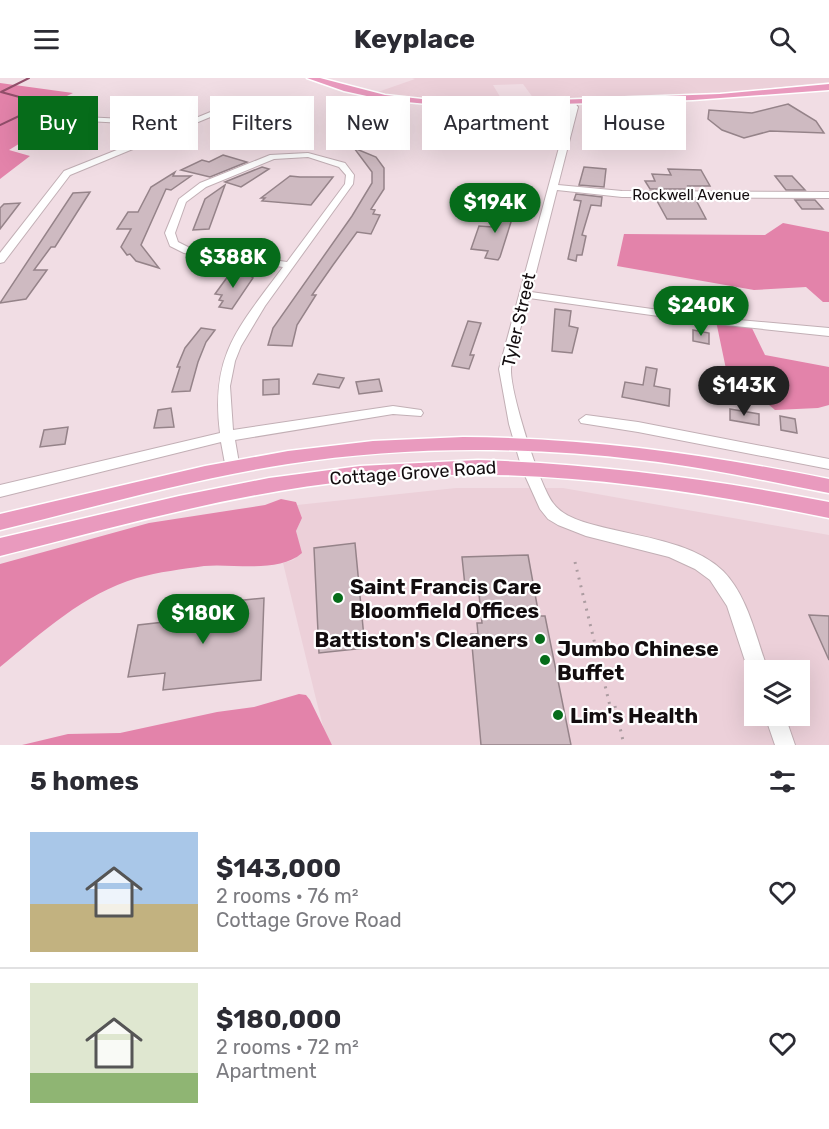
<!DOCTYPE html>
<meta charset="utf-8">
<style>
body{margin:0;font-family:Rubik,sans-serif;background:#f7f7f7;color:#2b2b33;height:100vh;display:flex;flex-direction:column;font-size:22px;white-space:nowrap}
*{box-sizing:border-box;margin:0}
p{font-size:20px;color:#7c7c81}
.icon{flex:none;width:33px;height:33px;fill:none;stroke:currentColor;stroke-width:2;stroke-linecap:round;stroke-linejoin:round}
.map{position:relative;height:667px;overflow:hidden}
.details{display:flex;flex-direction:column;background:#fff;flex:1}
.details>*{flex:none}
.top-card{position:absolute;left:18px;top:18px;width:794px;height:54px;display:flex;gap:12px}
.buttons{position:absolute;left:744px;top:582px;display:grid;gap:12px}
.buttons a{display:grid;place-items:center;width:66px;height:66px;border-radius:0px;background:#fff;box-shadow:0 6px 24px #0002;font-size:30px}
.price{position:absolute;translate:-50% -51px;padding:0 14px;border-radius:21px;background:#066c1a;color:#fff;font-size:20px;line-height:39px;filter:drop-shadow(0 2px 3px #0008)}
.price::after{content:'';position:absolute;left:50%;top:36px;width:18px;height:14px;margin-left:-9px;background:inherit;clip-path:polygon(0 0,100% 0,50% 100%)}
.price.on{background:#222;color:#fff}
ul{padding:0;list-style:none}
li{display:flex;align-items:center;gap:18px;height:150px;padding:0 30px}
li+li{border-top:2px solid #e1e1e2}
li span{display:grid;place-items:center;flex:none;width:168px;height:120px;border-radius:0px;color:#555}
li>.icon{margin-inline-start:auto}
span .icon{width:72px;height:72px;fill:#fffc;stroke-width:1}
li b{font-size:26px}
h2{display:flex;justify-content:space-between;align-items:center;height:72px;padding:0 30px;font-size:26px}
.tag{padding:0 21px;border-radius:0px;background:#fff;box-shadow:0 6px 24px #0002;font-size:21px;line-height:54px}
.tag.on{background:#066c1a;color:#fff}
header{display:flex;justify-content:space-between;align-items:center;height:78px;padding:0 30px;background:#fff;font-size:27px;font-weight:700}
.map>svg:first-child{display:block}
</style>
<header><svg class="icon" aria-label="menu" viewBox="0 0 24 24"><path d="M4 6h16M4 12h16M4 18h16"/></svg>Keyplace<svg class="icon" aria-label="search" viewBox="0 0 24 24"><circle cx="10" cy="10" r="6"/><path d="M15 15l6 6"/></svg></header>
<div class="map">
<svg width="829" height="667" viewBox="0 0 829 667">
<rect width="100%" height="100%" fill="#f1dde4"/>
<path fill="#ecd0d9" fill-rule="evenodd" d="M412,0H829V4L732,14L534,21L523,6L493,7L502,22L480,23H439L375,15L415,1Z
M456,410H563L829,457V667H332L325,656L315,617L283,485L293,482L301,475L296,453L302,440L297,427ZM754,592H800V638H754Z"/>
<path fill="#e383aa" d="M0,5L73,15L28,37L23,45L48,48L9,72L30,78L0,101Z
M783,145L829,154V224H823L806,209L754,212L617,188L624,156L765,157Z
M716,243L750,246L765,277L829,289V327L818,330L775,332L726,291Z
M281,421L296,424L302,440L296,453L302,475C278,496 233,485 204,488C183,491 158,494 137,500C83,516 43,554 0,589V486L149,445L265,427Z
M299,616L306,617L310,622L332,667H22L68,656L120,655L217,634L254,629Z"/>
<g fill="none" stroke-linecap="round" stroke-linejoin="round">
<path stroke="#914e6a" stroke-width="2" d="M0,47L38,29V24L1,14L29,0"/>
</g>
<path fill="#cebac1" stroke="#958389" stroke-width="1.5" d="M788,26L816,43L824,55L770,53L744,60L722,52L708,41L709,32L752,35Z
M597,40H615L629,57L608,56Z
M354,70L376,79L384,90V111L371,131L375,132L373,136L380,137L371,156L357,154L333,187L312,217H316L297,247L292,268L268,267L273,250L352,138L372,105V94Z
M223,77L247,84L210,99L181,92L202,82L209,84Z
M262,89L269,91L241,109L225,104Z
M584,89L606,91L604,109L579,107Z
M668,91L701,92L710,108H688L690,111H650L645,103H655L652,96L671,97Z
M175,94L173,98H191L171,112L166,111L141,167L159,190L136,183L130,176L127,177L121,169L131,151H117L128,134H138L151,109Z
M290,98L300,99H333L311,127L262,123L265,120H261Z
M775,98H792L805,112H786Z
M225,107L209,151L193,152L205,121Z
M90,114L55,169H51L34,192H47L26,221L0,225L73,115Z
M576,116L602,119L601,128L591,127L582,157L586,158L582,177H577L576,183L568,181L581,123L574,122Z
M656,121L696,122L706,141H667Z
M795,122H815L823,131H802Z
M506,124L517,125L500,179L498,182L485,180L488,173L471,171L479,148L493,149Z
M20,125L0,151V130L4,126Z
M245,193L253,200L232,231L219,229L223,223L219,222L222,217L215,216L231,194L234,197Z
M555,231L571,233L569,248L578,250L572,275L552,273Z
M468,243L481,245L470,277H474L469,291L452,288Z
M201,250L215,252L206,264L198,284L190,313L172,314L180,289H177L185,270Z
M693,252L709,255V266L693,263Z
M646,289L657,291L654,308L670,311L669,328L622,319L625,304L643,307Z
M318,296L344,300L339,310L313,306Z
M279,301V316L263,317V302Z
M379,301L382,313L359,316L356,304Z
M171,330L174,349L154,350L158,332Z
M730,331L759,336V347L730,342Z
M780,338L795,341L797,355L781,352Z
M68,349L65,366L40,369L44,352Z
M355,465L365,570L319,575L314,470Z
M528,477L539,538H545L571,667H481L471,556H478L477,545H482L478,507L465,508L462,479Z
M264,520L261,602L163,612L165,595L128,599L138,547L173,543L176,529Z
M809,537L829,538V582Z"/>
<g fill="none" stroke-linecap="round" stroke-linejoin="round">
<defs>
<path id="minor" d="M569,23H573L578,29L558,107L622,113L829,114V120L622,119L557,112L531,214L716,240L829,250V258L716,246L529,220C524,240 513,271 511,291C510,314 539,406 553,425C561,436 574,441 587,445C629,458 690,461 723,493C748,518 756,560 768,592H754V599L751,598L748,592L727,528L710,502L695,491L669,479L586,458L558,447L548,441L540,431L522,391L509,346L499,291L570,29Z
M213,33L220,35L70,97L4,184L0,185V175L64,93L162,54L124,45L87,43L83,41L84,39L124,41L169,51Z
M308,75L345,85L354,97L353,106L265,228L241,268L235,283L230,308L233,352L393,328L421,332L423,335L421,338L393,336L235,362L240,391L238,395H228L226,391L221,364L0,419V407L220,355C210,276 239,249 283,189L184,175L170,168L165,155L179,121L200,105L270,77ZM308,79L339,89L346,97L345,106L287,184L190,170L178,164L175,155L186,124L206,109L274,81Z
M586,337L638,344L829,381V391L638,354L581,345L579,342Z
M765,638H785L795,667H775Z"/>
<path id="major" d="M307,0H320L385,17L422,21L498,24L720,16L829,6V12L693,22L460,29L385,22L344,13Z
M463,359C592,360 703,376 829,401V415C767,403 704,389 641,382C524,368 404,368 288,386C191,401 95,429 0,452V436L205,388L288,373L373,363Z
M478,382C597,386 712,401 829,424V440C674,408 518,386 360,402C238,414 119,448 0,478V460L179,418L269,400L360,388Z"/>
</defs>
<use href="#minor" stroke="#c2afb5" stroke-width="2"/>
<use href="#major" stroke="#fff" stroke-width="3"/>
<path stroke="#ac9ca1" stroke-width="3" stroke-dasharray="2 6" stroke-linecap="butt" d="M575,484L610,628
M615,628L624,667"/>
<use href="#minor" fill="#fff" fill-rule="evenodd"/>
<use href="#major" fill="#e99abe" fill-rule="evenodd"/>
</g>
<g fill="#066c1a" stroke="#fff" stroke-width="2">
<circle cx="338" cy="520" r="6"/>
<circle cx="540" cy="561" r="6"/>
<circle cx="545" cy="582" r="6"/>
<circle cx="558" cy="637" r="6"/>
</g>
<g text-anchor="middle" dominant-baseline="central" stroke-width="4.5" stroke-linejoin="round" paint-order="stroke">
<g font-size="15" fill="#130d0f" stroke="#fff">
<text x="691" y="117">Rockwell Avenue</text>
</g>
<g font-size="18" fill="#130d0f" stroke="#fff">
<text transform="translate(519 242) rotate(-77)">Tyler Street</text>
<text transform="translate(413 395) rotate(-4)">Cottage Grove Road</text>
</g>
<g font-size="21" font-weight="bold" fill="#130d0f" stroke="#fff" text-anchor="start">
<text x="350" y="508">Saint Francis Care<tspan x="350" dy="24">Bloomfield Offices</tspan></text>
<text x="528" y="561" text-anchor="end">Battiston's Cleaners</text>
<text x="557" y="570">Jumbo Chinese<tspan x="557" dy="24">Buffet</tspan></text>
<text x="570" y="637">Lim's Health</text>
</g>
</g>
</svg>
<div class="buttons">
<a><svg class="icon" aria-label="layers" viewBox="0 0 24 24"><path d="M12 4l9 5-9 5-9-5zM3 14l9 5 9-5"/></svg></a>
</div>
<b class="price" style="left:495px;top:156px">$194K</b>
<b class="price" style="left:233px;top:211px">$388K</b>
<b class="price" style="left:701px;top:259px">$240K</b>
<b class="price on" style="left:744px;top:339px">$143K</b>
<b class="price" style="left:203px;top:567px">$180K</b>
<div class="top-card">
<a class="tag on">Buy</a>
<a class="tag">Rent</a>
<a class="tag">Filters</a>
<a class="tag">New</a>
<a class="tag">Apartment</a>
<a class="tag">House</a>
</div>
</div>
<section class="details">
<h2>5 homes<svg class="icon" aria-label="filters" viewBox="0 0 24 24"><path d="M4 7h16M4 17h16"/><circle cx="9" cy="7" r="2"/><circle cx="15" cy="17" r="2"/></svg></h2>
<ul>
<li><span style="background:linear-gradient(#a9c7e8 60%,#c2b280 0)"><svg class="icon" aria-label="home" viewBox="0 0 24 24"><path d="M3 11l9-7 9 7M6 9v11h12V9"/></svg></span><div><b>$143,000</b><p>2 rooms · 76 m²</p><p>Cottage Grove Road</p></div><svg class="icon" aria-label="heart" viewBox="0 0 24 24"><path d="M12 20l-8-8c-3-5 5-10 8-4 3-6 11-1 8 4z"/></svg></li>
<li><span style="background:linear-gradient(#dfe7d0 75%,#8fb573 0)"><svg class="icon" aria-label="home" viewBox="0 0 24 24"><path d="M3 11l9-7 9 7M6 9v11h12V9"/></svg></span><div><b>$180,000</b><p>2 rooms · 72 m²</p><p>Apartment</p></div><svg class="icon" aria-label="heart" viewBox="0 0 24 24"><path d="M12 20l-8-8c-3-5 5-10 8-4 3-6 11-1 8 4z"/></svg></li>
</ul>
</section>
